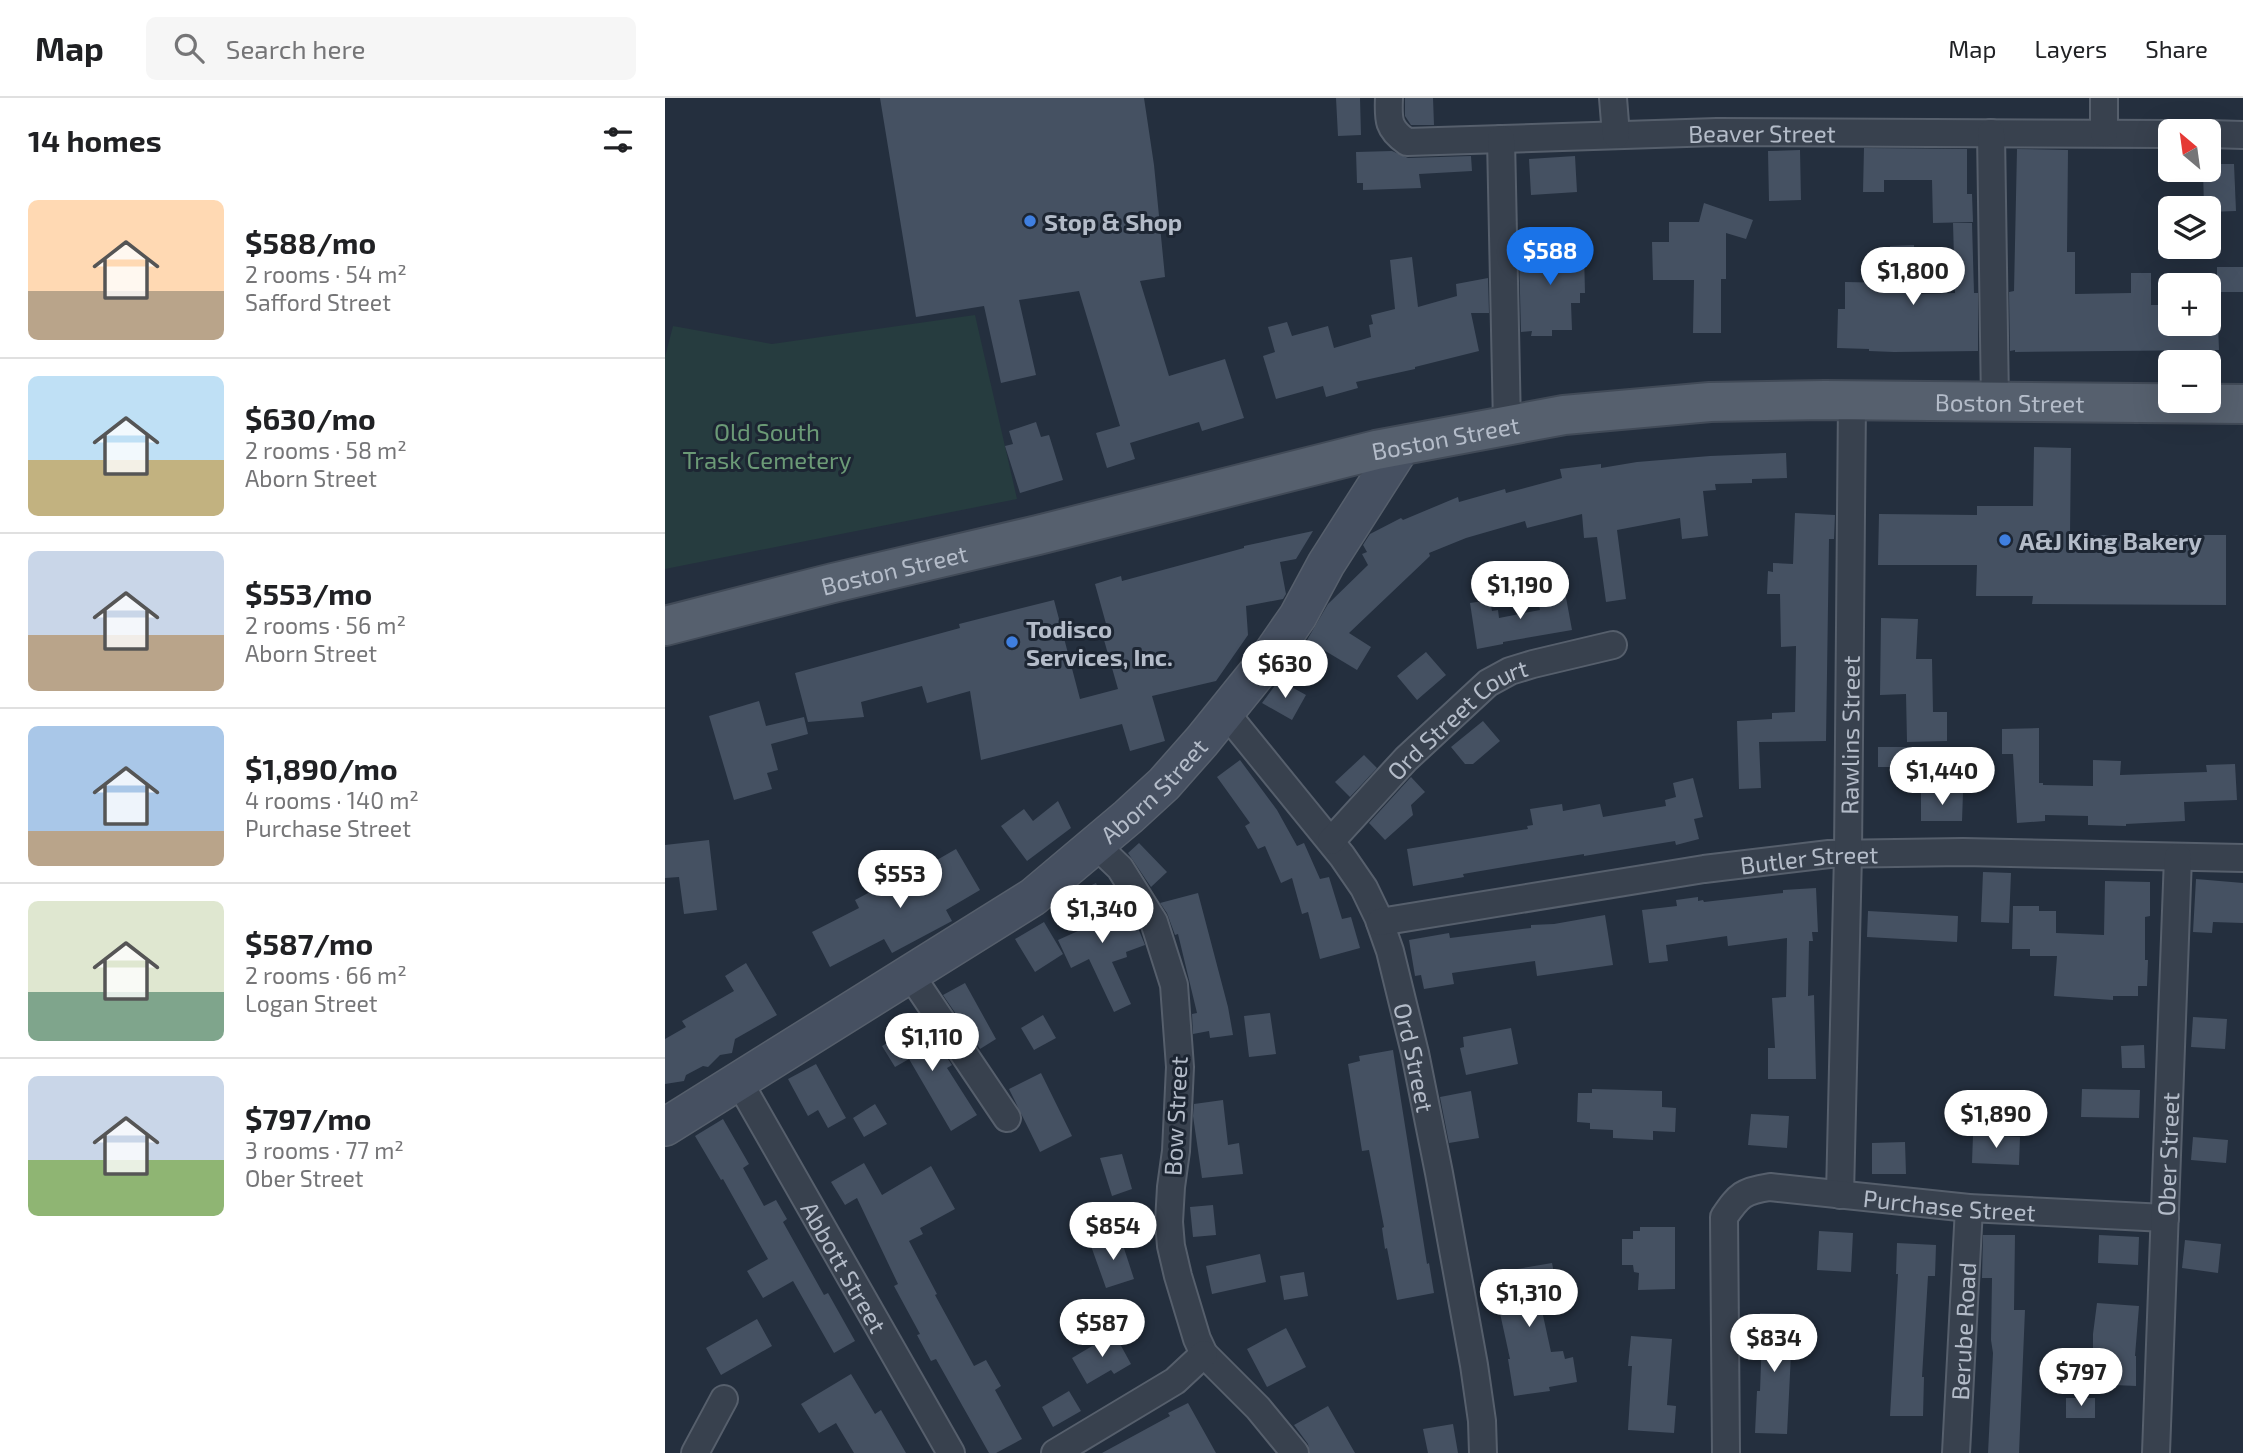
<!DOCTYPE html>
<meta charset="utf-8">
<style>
body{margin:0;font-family:"Exo 2",sans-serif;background:#f6f6f6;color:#202124;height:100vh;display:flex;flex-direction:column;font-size:26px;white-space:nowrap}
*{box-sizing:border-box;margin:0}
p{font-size:23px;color:#757577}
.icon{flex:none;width:38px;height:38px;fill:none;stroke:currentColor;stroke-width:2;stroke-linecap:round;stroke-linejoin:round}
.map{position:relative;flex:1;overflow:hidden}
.sheet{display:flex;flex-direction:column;background:#fff;width:665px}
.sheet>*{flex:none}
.needle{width:46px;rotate:331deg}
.tools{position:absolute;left:1493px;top:21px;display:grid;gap:14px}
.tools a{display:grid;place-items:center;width:63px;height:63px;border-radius:10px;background:#fff;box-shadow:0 7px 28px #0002;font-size:35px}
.price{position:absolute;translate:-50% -60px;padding:0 16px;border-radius:24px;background:#fff;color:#222;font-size:23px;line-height:46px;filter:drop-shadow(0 2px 4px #0008)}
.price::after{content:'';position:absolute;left:50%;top:42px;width:21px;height:16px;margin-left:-10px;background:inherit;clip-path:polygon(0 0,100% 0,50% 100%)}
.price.active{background:#1a73e8;color:#fff}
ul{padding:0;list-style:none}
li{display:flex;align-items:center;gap:21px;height:175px;padding:0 28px}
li+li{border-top:2px solid #e0e0e0}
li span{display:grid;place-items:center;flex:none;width:196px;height:140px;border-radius:10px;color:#555}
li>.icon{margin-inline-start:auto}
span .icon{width:84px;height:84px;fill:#fffc;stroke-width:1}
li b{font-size:30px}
h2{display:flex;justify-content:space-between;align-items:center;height:84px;padding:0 28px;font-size:30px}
header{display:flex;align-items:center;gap:42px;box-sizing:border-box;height:98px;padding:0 35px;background:#fff;border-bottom:2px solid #e0e0e0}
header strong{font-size:33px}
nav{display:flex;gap:38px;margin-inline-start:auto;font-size:24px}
.search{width:490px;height:63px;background:#f6f6f6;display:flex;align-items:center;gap:18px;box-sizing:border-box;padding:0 24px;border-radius:10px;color:#757577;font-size:26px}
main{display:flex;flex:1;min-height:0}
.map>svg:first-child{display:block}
</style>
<header>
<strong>Map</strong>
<div class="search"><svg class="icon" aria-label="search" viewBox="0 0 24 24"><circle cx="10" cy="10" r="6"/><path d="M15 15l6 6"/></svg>Search here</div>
<nav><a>Map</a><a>Layers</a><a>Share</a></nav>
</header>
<main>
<section class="sheet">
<h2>14 homes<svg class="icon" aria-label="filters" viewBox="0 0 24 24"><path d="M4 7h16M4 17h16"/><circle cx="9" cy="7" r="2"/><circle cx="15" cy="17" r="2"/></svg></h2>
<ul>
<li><span style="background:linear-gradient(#ffd9b3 65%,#b9a48a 0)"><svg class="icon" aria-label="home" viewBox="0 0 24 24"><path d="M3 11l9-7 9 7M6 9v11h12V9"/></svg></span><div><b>$588/mo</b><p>2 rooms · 54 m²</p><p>Safford Street</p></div></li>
<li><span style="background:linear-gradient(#bfe0f5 60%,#c2b280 0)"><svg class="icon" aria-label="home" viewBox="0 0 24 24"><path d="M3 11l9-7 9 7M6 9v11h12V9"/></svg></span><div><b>$630/mo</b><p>2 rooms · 58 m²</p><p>Aborn Street</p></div></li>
<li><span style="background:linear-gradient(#c9d6e8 60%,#b9a48a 0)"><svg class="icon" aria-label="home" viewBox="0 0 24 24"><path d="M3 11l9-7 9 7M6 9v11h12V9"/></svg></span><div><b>$553/mo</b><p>2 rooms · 56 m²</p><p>Aborn Street</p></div></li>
<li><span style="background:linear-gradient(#a9c7e8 75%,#b9a48a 0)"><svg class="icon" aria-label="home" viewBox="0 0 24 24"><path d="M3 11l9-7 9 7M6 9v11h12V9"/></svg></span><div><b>$1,890/mo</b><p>4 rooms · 140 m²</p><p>Purchase Street</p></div></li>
<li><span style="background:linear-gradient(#dfe7d0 65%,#7fa58c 0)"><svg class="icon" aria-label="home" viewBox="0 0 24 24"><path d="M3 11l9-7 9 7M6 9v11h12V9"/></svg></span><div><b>$587/mo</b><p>2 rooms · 66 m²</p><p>Logan Street</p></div></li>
<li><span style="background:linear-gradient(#c9d6e8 60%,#8fb573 0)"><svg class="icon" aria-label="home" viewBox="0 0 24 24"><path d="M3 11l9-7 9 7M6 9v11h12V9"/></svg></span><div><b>$797/mo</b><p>3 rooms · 77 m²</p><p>Ober Street</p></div></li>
</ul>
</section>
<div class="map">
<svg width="1578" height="1355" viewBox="0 0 1578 1355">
<rect width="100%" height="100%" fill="#242f3e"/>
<path fill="#263c3f" d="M310,217L352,401L0,471V259L8,228L107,246Z"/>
<path fill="#455162" d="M215,0H479L489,67L500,179L475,183L504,278L560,261L579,320L537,333L534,324L465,345L470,361L442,370L431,335L455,328L414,193L354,202L371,277L336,285L319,208L251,219Z
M671,0H695L696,37L673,38Z
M740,0H768L769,27H746L740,18Z
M1199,50L1302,51V96H1307L1308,124L1268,125L1267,82H1219V94H1198Z
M1352,51L1403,52L1402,154H1410V196L1466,195V175H1486V207H1504V226H1553L1554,252L1350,254V252L1345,253L1344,194L1349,193Z
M1135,52L1136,102L1104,103L1103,53Z
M727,53L743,60L806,58L807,73L754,76L756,90L698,92V85H692L691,54Z
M910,58L912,94L866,97L864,61Z
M1544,66H1569L1571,113L1544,114V110H1539L1538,72H1544Z
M1039,105L1088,122L1081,141L1061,135V181H1056V235H1028L1029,182H988L987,144H1004V124H1034Z
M1288,125H1307L1309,195H1313V253L1229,254L1204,253V251L1172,250L1173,211H1180V184L1227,185L1225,148L1249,147L1251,196L1290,195Z
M906,145V154H919L920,195H915V205H906L907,232H887V238H866L867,233L856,234L854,157L860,156V146Z
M747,159L753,209L792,198L791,186L823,180L824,215H806L814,253L750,269V271L691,284L693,290L661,299L658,288L611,301L598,258L610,254L603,229L622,224L627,238L663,228L669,250L706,239L704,227L708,226L706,217L730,211L725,162Z
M1552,169H1578V194H1552Z
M371,324L376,339L384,337L398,382L355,395L340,348L348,346L344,333Z
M1369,349L1406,350L1405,437H1561V507L1367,506L1368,498H1311L1312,467H1213L1214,416L1312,417V408H1368Z
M1121,355L1122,380L1087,381V385L1050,386L1051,392L1038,393L1043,438L1017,441L1015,420L952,432L961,501L941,504L932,439L919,440L917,416L862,430L860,423L801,440L764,455L765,458L684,535L706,549L692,572L642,542L663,506L703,467L697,456L702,454L698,447L705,436L736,420L738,422L793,399L794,404L840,391L841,395L897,380L895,371L936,366V370L972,364L1045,358Z
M1130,415L1170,417L1169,441H1164L1161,643L1094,644L1096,690L1074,691L1072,623L1107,621V615L1130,614L1131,548L1116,549L1115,496H1102L1103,473L1108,474V465L1128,466Z
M648,433L631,461L615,464L621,496L618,501L581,508L583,537L551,583L487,598L500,643L465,653L457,626L316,662L305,593L262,605L257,588L196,604L199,619L143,624L130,575L295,530L294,526L389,502L415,601L453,591L437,535L443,533L430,486L456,478L457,483L579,450V448Z
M900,494L907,532L838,544V546L812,551L805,505L825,502L827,513L833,512L834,520L875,512L872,498Z
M1216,520L1253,521L1251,561H1267L1268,614H1282V643L1242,644L1241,596L1215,597Z
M761,554L781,577L752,602L732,578Z
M614,582L641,597L627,622L597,605Z
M94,603L101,628L139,619L143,636L106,646L113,672L102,675L107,691L69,702L44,618Z
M818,623L835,643L808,666H800L786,649Z
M1374,630V685H1378V687L1428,688V662L1456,663L1455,677L1542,674L1541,667L1570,666L1572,702L1519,704L1520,723L1461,726V728L1423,727V718L1380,717V723L1352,725L1348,656H1337V631Z
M1213,649H1243L1242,669H1213Z
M699,657L712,670L685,699L670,684Z
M575,662L612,712L632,748L639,745L655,781L664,779L677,821L686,819L695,850L655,861L643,814L637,816L627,780L616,785L600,748L593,751L580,728L585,725L552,679Z
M746,679L760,694L746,707L748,717L720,742L704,725Z
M1028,680L1038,719L1029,721L1034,741L1011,747L1010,743L919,758V756L869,764L798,776L799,779L748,788L742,751L863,731L862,728L868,727L865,711L897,706L898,713L935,706L938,719L1001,708L1000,702L1011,699L1008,685Z
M1256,694L1298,695L1297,723H1256Z
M393,703L406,730L362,763L336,728L359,711L368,723Z
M44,742L52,812L19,816L14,779L0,780V747Z
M474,745L502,774L486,789L463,755Z
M291,751L315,792L281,812L287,823L227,855L219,841L165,869L147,834L194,810L190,802L256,767L258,770Z
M1318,774L1346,775L1344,825L1316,824Z
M1531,781L1578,785V825L1548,824L1547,835L1528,834Z
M1440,783L1485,784V818L1480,819V862H1483L1482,888H1473V898H1448V902L1389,898L1392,858H1365V851H1347L1348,808H1374V813H1391V835L1439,837Z
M431,785L452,831L471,825L480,847L461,854L462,859L447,864L466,906L449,914L424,861L406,870L393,842L424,828L410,795Z
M1151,790L1153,834H1147L1148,843H1144L1143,898L1149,897L1151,981H1103V950H1110L1107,900L1121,899L1122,840L1063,848L1062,838L1001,847L1003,863L984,865L977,812L1012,808L1011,802L1033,799V803L1038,802L1039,804L1118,795V792Z
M533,795L563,909L568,937L545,940L544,933L528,936L527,916L532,915L513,836L510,837L502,815L495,805Z
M1203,813L1293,818L1292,844L1202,839Z
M940,817L948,867L872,878L870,863L787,875L789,886L759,891L756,877L750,878L744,842L784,835L785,840L866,830V827L889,826Z
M379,824L398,856L370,874L350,841Z
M81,865L112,917L70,941L67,955L55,957L43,969L38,968L21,977L19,983L0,986V941L21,929L17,923L69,893L60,878Z
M300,885L331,941L315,951L278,897Z
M605,915L611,956L584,959L579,918Z
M378,917L391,940L369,952L356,930Z
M1528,919L1562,921L1560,951L1526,949Z
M258,924L287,967L282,970L312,1017L286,1033L244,961L230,969L217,948Z
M846,930L853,966L801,977L795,950L799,949L798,939Z
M1479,947L1480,970H1457L1456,948Z
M728,952L762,1166L764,1165L769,1195L732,1202L722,1150L720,1151L717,1130L719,1129L704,1052L697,1053L683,966L695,963L694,958Z
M151,966L181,1020L163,1030L153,1012L143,1018L123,981Z
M376,975L407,1038L375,1054L344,991Z
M927,991L997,993V1009L1011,1010L1010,1034L988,1033V1042L948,1040V1032L925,1031V1025L912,1024L913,995H927Z
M1417,991L1475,992L1474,1020L1416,1019Z
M806,993L814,1040L784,1045L775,999Z
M558,1002L563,1047L574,1045L578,1076L537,1080L528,1018L529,1006Z
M210,1006L222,1026L199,1039L188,1020Z
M1086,1016L1124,1018L1122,1050L1083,1047Z
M58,1021L84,1066L78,1070L99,1108L111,1102L122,1121L118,1124L159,1197L163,1195L190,1243L169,1255L128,1183L98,1200L82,1173L103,1161L58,1081L56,1082L30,1038Z
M1308,1037L1355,1039L1354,1067L1307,1065Z
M1528,1039L1563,1042L1561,1065L1526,1062Z
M1240,1044L1241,1076H1207V1045Z
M457,1056L467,1091L447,1098L435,1060Z
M199,1065L217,1097L266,1068L290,1111L255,1130L258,1136L244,1143L272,1196L270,1197L309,1268L321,1262L336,1288L330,1292L357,1341L331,1355H324L271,1261L266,1263L252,1237L255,1236L229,1188L233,1186L192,1100L180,1107L166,1084Z
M548,1107L551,1137L528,1139L525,1109Z
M975,1129H1010V1191L973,1192L974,1175L969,1174L968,1167H957V1141H968V1133H975Z
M1154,1133L1188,1135L1186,1174L1152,1172Z
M1318,1137H1350L1349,1212H1360L1354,1355H1323L1328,1255L1326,1242L1327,1180H1317Z
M1434,1137L1474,1139L1473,1167L1433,1165Z
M455,1138L469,1181L441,1190L426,1148Z
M1520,1142L1556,1146L1553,1175L1517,1170Z
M1232,1145L1271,1147L1270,1178H1263L1257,1279H1259L1258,1318H1225L1233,1176H1231Z
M595,1156L601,1184L547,1196L541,1168Z
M887,1165L893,1195L874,1199L886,1254L898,1253L900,1261L908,1259L912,1284L884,1289L885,1293L849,1298L843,1261H845L833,1206L827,1207L822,1176Z
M639,1174L643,1198L619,1202L615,1178Z
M1432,1205L1474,1208L1470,1258H1471V1288L1428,1286V1236Z
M1095,1215L1128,1216L1122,1336L1090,1335L1092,1293H1095L1097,1239H1095Z
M92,1221L107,1248L56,1277L41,1250Z
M621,1230L641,1269L602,1289L582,1251Z
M449,1235L466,1266L449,1276L446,1272L422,1286L407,1260Z
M966,1238L1007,1241L1002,1307L1011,1308L1009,1335L963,1332L967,1268H963Z
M186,1276L210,1316L216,1312L241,1355H189L171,1325L154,1335L136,1306Z
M404,1293L416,1313L388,1329L377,1309Z
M1401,1300H1430V1320H1401Z
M523,1305L551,1355H437L505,1318L503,1315Z
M663,1308L690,1355H645L643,1346L629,1327Z
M788,1326L793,1355H763L758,1331Z"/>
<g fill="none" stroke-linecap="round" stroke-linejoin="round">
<defs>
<g id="street">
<path id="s1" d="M724,0C723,22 723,31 742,44L1052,34L1505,36"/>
<path d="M948,0L951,37"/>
<path d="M1326,35L1330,305"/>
<path d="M1439,35V0"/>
<path d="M1544,36L1578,37"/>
<path d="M836,41L842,327"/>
<path id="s2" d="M560,614L677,758L699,790L713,819L725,853L750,955L774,1075L809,1267L817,1323L818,1355"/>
<path id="s3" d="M666,743L741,661L823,585L845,573L868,566L948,547"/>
<path d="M432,748L455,770L489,824L509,887L515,969L511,1053L506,1089L504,1124L506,1148L513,1178L532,1241L539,1256L593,1310L630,1355"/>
<path id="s4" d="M715,824L1039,771L1164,756L1298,754L1578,760"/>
<path d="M245,876L342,1020"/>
<path id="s5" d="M73,982L286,1355"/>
<path id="s6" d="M1175,1097L1183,756L1187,303"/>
<path d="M30,1355L59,1301"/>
<path d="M390,1355L510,1283L539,1256"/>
<path id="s7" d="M1061,1355L1059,1119C1074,1097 1078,1093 1105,1089L1304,1110L1500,1120"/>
<path id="s8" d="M1291,1355L1304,1110"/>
<path id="s9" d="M1491,1355L1513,759"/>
</g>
<g id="secondary">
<path id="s10" d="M0,1029L368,799L463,719L499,686L537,643L604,560L633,518L661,466L737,347"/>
</g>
<g id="primary">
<path id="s11" d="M0,528L168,485L373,437L711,352L899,317L1045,304L1160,302L1578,306"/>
</g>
</defs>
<use href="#street" stroke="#565f6c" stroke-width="30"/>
<use href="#secondary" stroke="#565f6c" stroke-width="40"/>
<use href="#primary" stroke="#414a57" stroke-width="42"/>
<use href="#street" stroke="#38414e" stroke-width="26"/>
<use href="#secondary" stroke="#465061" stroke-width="37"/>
<use href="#primary" stroke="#56606e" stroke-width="38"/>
</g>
<g fill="#3f7fe0" stroke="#1d2633" stroke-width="2.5">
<circle cx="365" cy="123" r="7"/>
<circle cx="1340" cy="442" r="7"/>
<circle cx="347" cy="544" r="7"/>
</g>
<g text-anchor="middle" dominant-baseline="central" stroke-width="6" stroke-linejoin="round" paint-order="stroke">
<g font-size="24" fill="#b4bcc9" stroke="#1d2633">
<text stroke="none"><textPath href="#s1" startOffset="406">Beaver Street</textPath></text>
<text stroke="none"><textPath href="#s11" startOffset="1370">Boston Street</textPath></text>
<text stroke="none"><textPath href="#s11" startOffset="803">Boston Street</textPath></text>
<text stroke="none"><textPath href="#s11" startOffset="236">Boston Street</textPath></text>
<text stroke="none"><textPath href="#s3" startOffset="177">Ord Street Court</textPath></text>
<text stroke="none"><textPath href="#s6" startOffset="460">Rawlins Street</textPath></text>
<text stroke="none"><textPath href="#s10" startOffset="595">Aborn Street</textPath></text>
<text stroke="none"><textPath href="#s4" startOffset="434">Butler Street</textPath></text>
<text stroke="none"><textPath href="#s2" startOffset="402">Ord Street</textPath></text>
<text transform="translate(510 1018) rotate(-87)">Bow Street</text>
<text stroke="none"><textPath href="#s9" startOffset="299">Ober Street</textPath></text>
<text stroke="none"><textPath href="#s7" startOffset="474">Purchase Street</textPath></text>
<text stroke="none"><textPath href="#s5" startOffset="215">Abbott Street</textPath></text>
<text stroke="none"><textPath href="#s8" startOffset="122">Berube Road</textPath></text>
</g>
<g font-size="24" font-weight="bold" fill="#b4bcc9" stroke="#1d2633" text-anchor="start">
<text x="379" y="123">Stop &amp; Shop</text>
<text x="1354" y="442">A&amp;J King Bakery</text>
<text x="361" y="530">Todisco<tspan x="361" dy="28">Services, Inc.</tspan></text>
</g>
<g font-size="24" fill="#6b9a76" stroke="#1d2633">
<text x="102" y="333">Old South<tspan x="102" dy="28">Trask Cemetery</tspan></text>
</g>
</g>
</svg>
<div class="tools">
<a><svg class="needle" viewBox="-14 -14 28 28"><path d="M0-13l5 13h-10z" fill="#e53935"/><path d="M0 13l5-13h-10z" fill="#757577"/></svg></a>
<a><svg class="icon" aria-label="layers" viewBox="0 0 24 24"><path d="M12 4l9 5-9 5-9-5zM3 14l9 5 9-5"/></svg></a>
<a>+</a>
<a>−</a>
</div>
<b class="price active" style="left:885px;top:189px">$588</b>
<b class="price" style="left:1248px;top:209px">$1,800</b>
<b class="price" style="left:855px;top:523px">$1,190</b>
<b class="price" style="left:620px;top:602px">$630</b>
<b class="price" style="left:1277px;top:709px">$1,440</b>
<b class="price" style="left:235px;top:812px">$553</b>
<b class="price" style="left:437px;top:847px">$1,340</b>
<b class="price" style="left:267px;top:975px">$1,110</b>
<b class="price" style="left:1331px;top:1052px">$1,890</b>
<b class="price" style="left:448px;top:1164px">$854</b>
<b class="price" style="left:864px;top:1231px">$1,310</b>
<b class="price" style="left:437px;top:1261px">$587</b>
<b class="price" style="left:1109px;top:1276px">$834</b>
<b class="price" style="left:1416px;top:1310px">$797</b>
</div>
</main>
